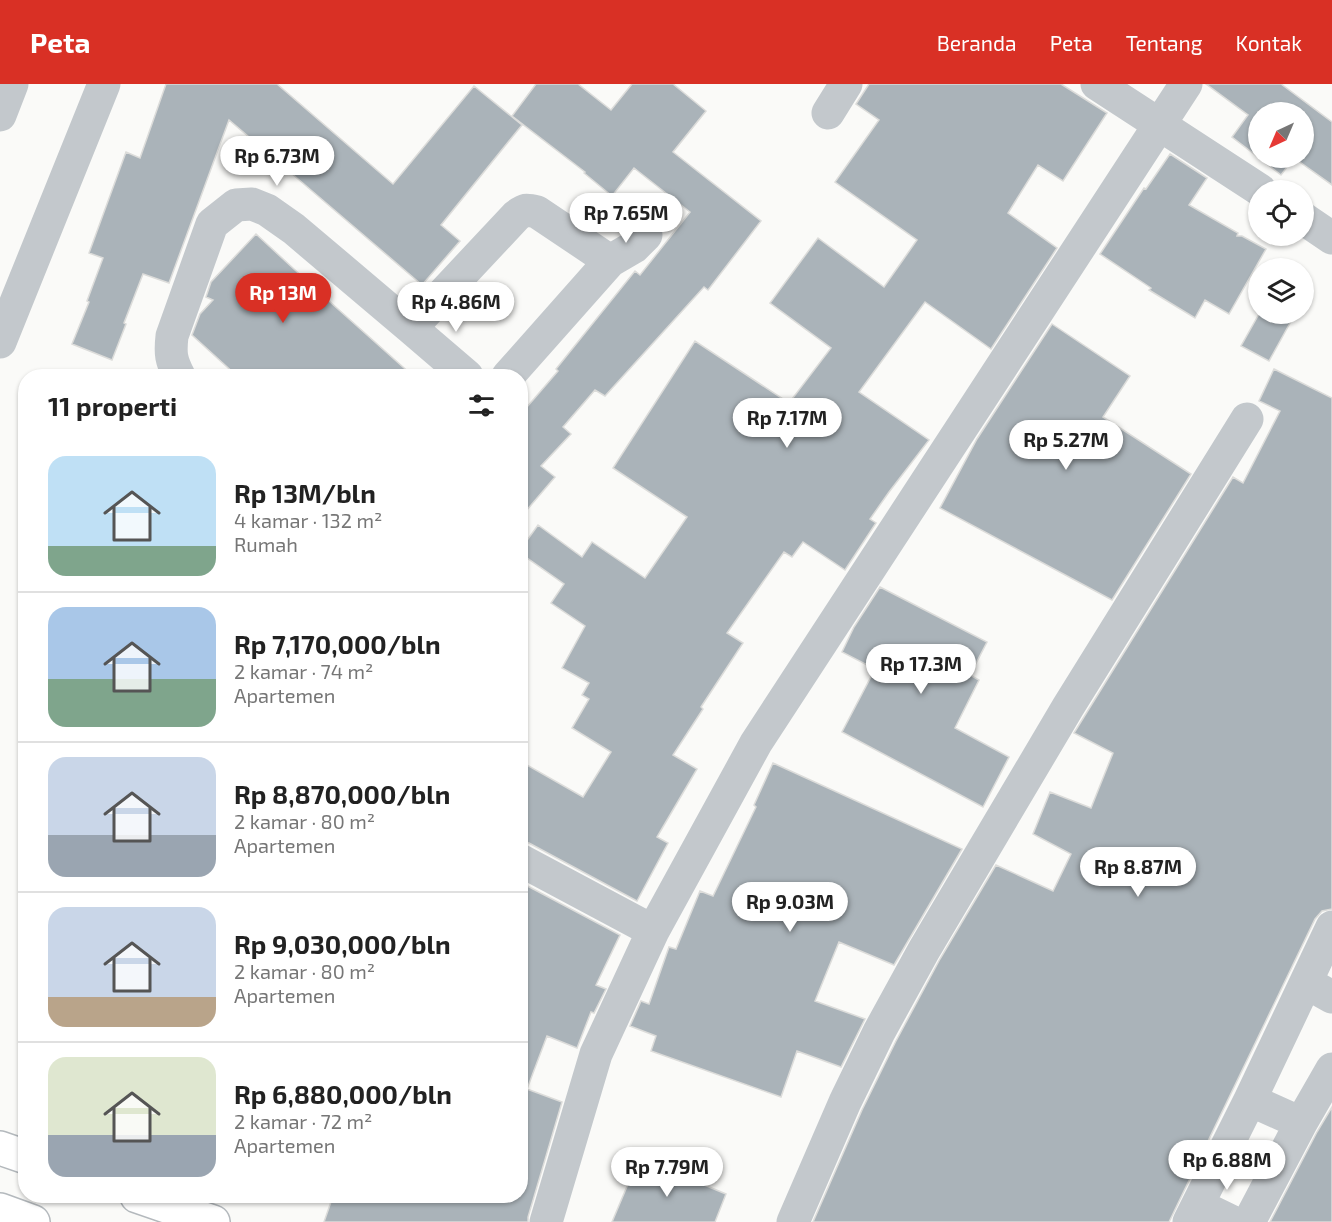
<!DOCTYPE html>
<html lang="id">
<meta charset="utf-8">
<style>
body{margin:0;font-family:"Exo 2",sans-serif;background:#f2f2f2;color:#222;height:100vh;display:flex;flex-direction:column;font-size:22px;white-space:nowrap}
*{box-sizing:border-box;margin:0}
p{font-size:20px;color:#767676}
.icon{flex:none;width:33px;height:33px;fill:none;stroke:currentColor;stroke-width:2;stroke-linecap:round;stroke-linejoin:round}
.map{position:relative;flex:1;overflow:hidden}
.panel{position:absolute;left:18px;top:285px;width:510px;height:834px;display:flex;flex-direction:column;background:#fff;border-radius:24px;box-shadow:0 2px 4px #0004}
.panel>*{flex:none}
.needle{width:39px;rotate:224deg}
.buttons{position:absolute;left:1248px;top:18px;display:grid;gap:12px}
.buttons a{display:grid;place-items:center;width:66px;height:66px;border-radius:50%;background:#fff;box-shadow:0 2px 4px #0004;font-size:30px}
.price{position:absolute;translate:-50% -51px;padding:0 14px;border-radius:21px;background:#fff;color:#222;font-size:20px;line-height:39px;filter:drop-shadow(0 2px 3px #0008)}
.price::after{content:'';position:absolute;left:50%;top:36px;width:18px;height:14px;margin-left:-9px;background:inherit;clip-path:polygon(0 0,100% 0,50% 100%)}
.price.selected{background:#d93025;color:#fff}
ul{padding:0;list-style:none}
li{display:flex;align-items:center;gap:18px;height:150px;padding:0 30px}
li+li{border-top:2px solid #e0e0e0}
li span{display:grid;place-items:center;flex:none;width:168px;height:120px;border-radius:18px;color:#555}
li>.icon{margin-inline-start:auto}
span .icon{width:72px;height:72px;fill:#fffc;stroke-width:1}
li b{font-size:26px}
h2{display:flex;justify-content:space-between;align-items:center;height:72px;padding:0 30px;font-size:26px}
header{display:flex;align-items:center;gap:36px;box-sizing:border-box;height:84px;padding:0 30px;background:#d93025;color:#fff}
header strong{font-size:28px}
nav{display:flex;gap:33px;margin-inline-start:auto;font-size:21px}
.map>svg:first-child{display:block}
</style>
<header>
<strong>Peta</strong>
<nav><a>Beranda</a><a>Peta</a><a>Tentang</a><a>Kontak</a></nav>
</header>
<div class="map">
<svg width="1332" height="1138" viewBox="0 0 1332 1138">
<rect width="100%" height="100%" fill="#fafaf8"/>
<path fill="#aab3b9" stroke="#dcdcda" stroke-width="1.5" d="M166,0H277L393,100L474,2L522,41L441,141L460,157L422,201L229,36L169,199L143,190L124,239L126,240L112,276L72,260L89,218L87,217L103,174L89,169L126,68L140,74Z
M536,0H578L611,26L632,0H673L706,27L673,68L761,137L708,206L704,203L605,312L595,306L563,343L571,350L541,382L555,393L520,434V331L558,287L556,285L635,187L640,191L690,128L634,84L612,112L584,89L585,88L512,32Z
M869,0H1061L1107,29L1063,97L1038,81L1008,129L1057,164L991,265L925,218L859,308L929,356L889,408L870,435L876,439L845,486L803,458L792,473L784,468L727,549L743,559L701,623L703,625L673,671L697,685L657,753L668,759L637,817L529,759L520,757V677L583,713L611,668L572,644L589,615L582,611L589,599L562,584L585,542L551,519L564,500L520,469V466L538,441L582,473L592,458L645,494L687,433L613,384L695,257L789,319L831,264L770,219L818,154L884,203L917,156L835,98L879,36L856,20Z
M1206,0H1281L1332,38V101L1294,74L1281,91L1259,74H1304V28H1258V73L1232,53L1248,31Z
M1170,70L1207,94L1189,121L1238,149L1237,152H1242L1266,165L1229,230L1205,216L1195,234L1149,206L1151,204L1100,170L1144,104L1146,105Z
M256,150L320,209L413,292H237L192,251L200,230L213,216L206,213L211,198Z
M1259,230H1295L1269,277L1241,262Z
M1052,240L1130,292L1103,333L1191,390L1112,516L940,424L977,355Z
M1274,285L1332,314V825L1322,827L1315,835L1169,1138H813L862,1026L896,957L940,875L996,781L1053,807L1071,770L1033,750L1050,708L1091,724L1113,669L1074,649L1233,393L1243,399L1280,327L1259,317Z
M880,503L987,558L970,591L979,596L955,644L1009,673L983,723L842,648L875,585L842,568L854,543Z
M773,679L962,765L894,881L839,858L815,917L865,935L841,983L797,967L781,1013L651,967L656,952L630,942L641,917L649,920L669,863L676,865L700,807L713,812L756,723L754,721Z
M520,798L620,851L596,901L606,905L594,929L591,928L577,964L547,952L527,1005L562,1018L528,1133V1138H324L333,1112H520Z
M1332,1023V1138H1270L1317,1048Z
M639,1074L726,1110L715,1138H612Z"/>
<g fill="none" stroke-linecap="round" stroke-linejoin="round">
<defs>
<path id="highway" d="M0,1064L26,1073
M137,1112L213,1138
M0,1126L33,1138"/>
</defs>
<use href="#highway" stroke="#b4b9bd" stroke-width="36"/>
<path stroke="#c3c8cc" stroke-width="33" d="M1097,0L1260,106
M828,29L846,0
M0,31L12,0
M1304,135L1332,154
M610,177L634,163L646,151
M411,244L516,132C525,125 526,125 537,128L610,177L508,292
M0,258L104,0
M179,292C171,276 170,270 172,252L212,140L236,121L252,120L267,126L294,145L411,244L467,292
M520,776L653,847
M1307,899L1332,913
M1250,1016L1301,1039
M1198,1121L1233,1138
M546,1138L596,970L653,847L756,659L1186,0
M793,1138L845,1018L879,948L924,866L1068,623L1247,335
M1189,1138L1250,1016L1332,843
M1249,1138L1301,1039L1332,985"/>
<use href="#highway" stroke="#fff" stroke-width="33"/>
</g>
</svg>
<div class="buttons">
<a><svg class="needle" viewBox="-14 -14 28 28"><path d="M0-13l5 13h-10z" fill="#e53935"/><path d="M0 13l5-13h-10z" fill="#767676"/></svg></a>
<a><svg class="icon" aria-label="locate" viewBox="0 0 24 24"><circle cx="12" cy="12" r="6"/><path d="M12 2v4M12 18v4M2 12h4M18 12h4"/></svg></a>
<a><svg class="icon" aria-label="layers" viewBox="0 0 24 24"><path d="M12 4l9 5-9 5-9-5zM3 14l9 5 9-5"/></svg></a>
</div>
<b class="price" style="left:277px;top:103px">Rp 6.73M</b>
<b class="price" style="left:626px;top:160px">Rp 7.65M</b>
<b class="price selected" style="left:283px;top:240px">Rp 13M</b>
<b class="price" style="left:456px;top:249px">Rp 4.86M</b>
<b class="price" style="left:787px;top:365px">Rp 7.17M</b>
<b class="price" style="left:1066px;top:387px">Rp 5.27M</b>
<b class="price" style="left:921px;top:611px">Rp 17.3M</b>
<b class="price" style="left:1138px;top:814px">Rp 8.87M</b>
<b class="price" style="left:790px;top:849px">Rp 9.03M</b>
<b class="price" style="left:1227px;top:1107px">Rp 6.88M</b>
<b class="price" style="left:667px;top:1114px">Rp 7.79M</b>
<section class="panel">
<h2>11 properti<svg class="icon" aria-label="filters" viewBox="0 0 24 24"><path d="M4 7h16M4 17h16"/><circle cx="9" cy="7" r="2"/><circle cx="15" cy="17" r="2"/></svg></h2>
<ul>
<li><span style="background:linear-gradient(#bfe0f5 75%,#7fa58c 0)"><svg class="icon" aria-label="home" viewBox="0 0 24 24"><path d="M3 11l9-7 9 7M6 9v11h12V9"/></svg></span><div><b>Rp 13M/bln</b><p>4 kamar · 132 m²</p><p>Rumah</p></div></li>
<li><span style="background:linear-gradient(#a9c7e8 60%,#7fa58c 0)"><svg class="icon" aria-label="home" viewBox="0 0 24 24"><path d="M3 11l9-7 9 7M6 9v11h12V9"/></svg></span><div><b>Rp 7,170,000/bln</b><p>2 kamar · 74 m²</p><p>Apartemen</p></div></li>
<li><span style="background:linear-gradient(#c9d6e8 65%,#9aa5b1 0)"><svg class="icon" aria-label="home" viewBox="0 0 24 24"><path d="M3 11l9-7 9 7M6 9v11h12V9"/></svg></span><div><b>Rp 8,870,000/bln</b><p>2 kamar · 80 m²</p><p>Apartemen</p></div></li>
<li><span style="background:linear-gradient(#c9d6e8 75%,#b9a48a 0)"><svg class="icon" aria-label="home" viewBox="0 0 24 24"><path d="M3 11l9-7 9 7M6 9v11h12V9"/></svg></span><div><b>Rp 9,030,000/bln</b><p>2 kamar · 80 m²</p><p>Apartemen</p></div></li>
<li><span style="background:linear-gradient(#dfe7d0 65%,#9aa5b1 0)"><svg class="icon" aria-label="home" viewBox="0 0 24 24"><path d="M3 11l9-7 9 7M6 9v11h12V9"/></svg></span><div><b>Rp 6,880,000/bln</b><p>2 kamar · 72 m²</p><p>Apartemen</p></div></li>
</ul>
</section>
</div>
